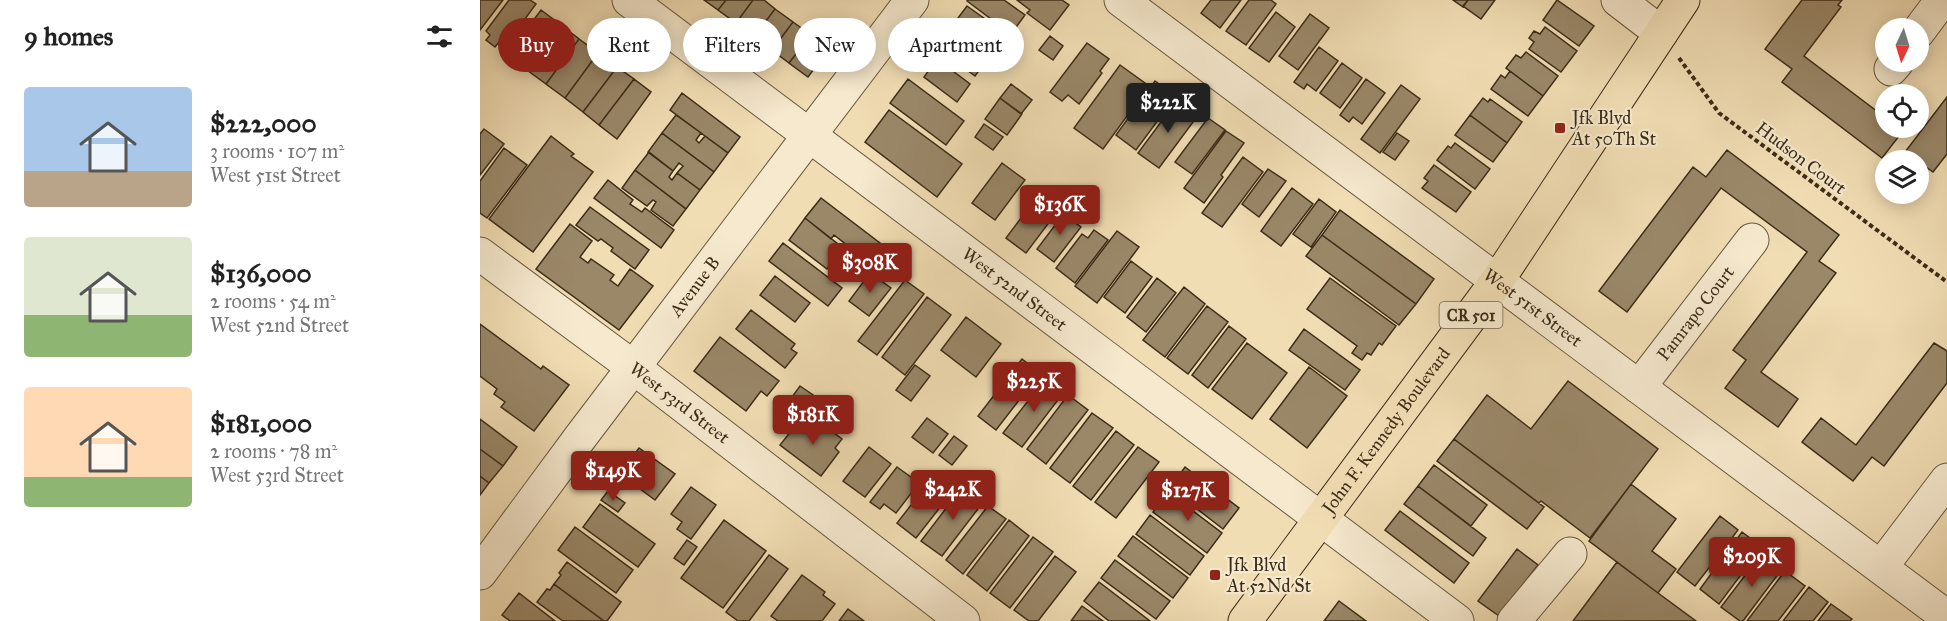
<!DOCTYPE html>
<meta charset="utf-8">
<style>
body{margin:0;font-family:"IM FELL Great Primer",serif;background:#f6f6f6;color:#222;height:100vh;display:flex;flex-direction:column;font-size:22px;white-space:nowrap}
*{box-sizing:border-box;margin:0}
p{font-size:20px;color:#767676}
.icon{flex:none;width:33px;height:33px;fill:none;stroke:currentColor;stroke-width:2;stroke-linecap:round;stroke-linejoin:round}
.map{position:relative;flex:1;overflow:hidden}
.side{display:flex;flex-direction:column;background:#fff;width:480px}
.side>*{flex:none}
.banner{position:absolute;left:18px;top:18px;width:570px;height:54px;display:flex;gap:12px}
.needle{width:39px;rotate:184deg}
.buttons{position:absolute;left:1395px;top:18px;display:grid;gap:12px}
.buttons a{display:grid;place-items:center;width:54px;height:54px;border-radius:50%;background:#fff;box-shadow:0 3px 15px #0003;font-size:30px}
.price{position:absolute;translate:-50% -51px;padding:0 14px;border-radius:6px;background:#8f2418;color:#fff;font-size:20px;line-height:39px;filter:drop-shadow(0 2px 3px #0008)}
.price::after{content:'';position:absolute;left:50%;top:36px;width:18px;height:14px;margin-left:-9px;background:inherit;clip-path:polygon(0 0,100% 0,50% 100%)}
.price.current{background:#222;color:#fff}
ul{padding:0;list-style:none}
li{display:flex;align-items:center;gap:18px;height:150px;padding:0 24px}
li span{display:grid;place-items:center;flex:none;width:168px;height:120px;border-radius:6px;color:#555}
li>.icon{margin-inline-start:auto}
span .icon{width:72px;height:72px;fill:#fffc;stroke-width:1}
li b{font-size:26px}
h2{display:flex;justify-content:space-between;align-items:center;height:72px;padding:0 24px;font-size:26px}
.chip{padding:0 21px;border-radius:27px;background:#fff;box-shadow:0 3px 15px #0003;font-size:21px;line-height:54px}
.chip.current{background:#8f2418;color:#fff}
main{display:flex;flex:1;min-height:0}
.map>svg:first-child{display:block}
</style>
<main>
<section class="side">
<h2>9 homes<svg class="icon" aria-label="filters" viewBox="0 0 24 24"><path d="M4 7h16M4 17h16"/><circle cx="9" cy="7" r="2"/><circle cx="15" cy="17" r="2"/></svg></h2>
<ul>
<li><span style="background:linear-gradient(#a9c7e8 70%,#b9a48a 0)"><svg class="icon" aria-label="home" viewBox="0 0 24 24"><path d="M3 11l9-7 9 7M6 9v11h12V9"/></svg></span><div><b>$222,000</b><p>3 rooms · 107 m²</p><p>West 51st Street</p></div></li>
<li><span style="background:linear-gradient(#dfe7d0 65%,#8fb573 0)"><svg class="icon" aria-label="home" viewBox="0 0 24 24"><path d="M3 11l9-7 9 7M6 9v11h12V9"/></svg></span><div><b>$136,000</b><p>2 rooms · 54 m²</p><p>West 52nd Street</p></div></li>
<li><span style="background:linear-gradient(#ffd9b3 75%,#8fb573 0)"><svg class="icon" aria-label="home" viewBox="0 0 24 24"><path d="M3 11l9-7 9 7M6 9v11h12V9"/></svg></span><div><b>$181,000</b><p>2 rooms · 78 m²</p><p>West 53rd Street</p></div></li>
</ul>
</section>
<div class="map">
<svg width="1467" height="621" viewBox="0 0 1467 621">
<rect width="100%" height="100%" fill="#f1ddb4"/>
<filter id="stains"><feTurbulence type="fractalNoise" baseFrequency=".00333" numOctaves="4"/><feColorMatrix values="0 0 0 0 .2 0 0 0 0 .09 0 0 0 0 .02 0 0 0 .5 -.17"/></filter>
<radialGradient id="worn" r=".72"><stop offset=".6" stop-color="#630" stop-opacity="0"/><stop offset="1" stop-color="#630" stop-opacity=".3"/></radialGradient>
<path fill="#9a8869" stroke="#3c2c17" stroke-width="1.5" d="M0,0H23L0,30Z
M29,0H50L56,4L25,46L19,42L15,47L6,40L10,35L6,31Z
M224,0H246L238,10Z
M246,0H273L256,23L238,10Z
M273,0H284L295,9L274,37L256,23Z
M488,0H524L545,15L531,34L487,1Z
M537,0H582L589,5L570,30L547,13L550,10Z
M731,0H761L740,28L721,13Z
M769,0H791L796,4L766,45L746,31Z
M973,0H988L983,7Z
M988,0H1015L1001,19L983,6Z
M1077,0L1114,26L1099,46L1063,20Z
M1322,0H1362L1358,5L1361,7L1324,56L1406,118V128H1418L1423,131L1402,158L1302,82L1312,69L1285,49Z
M487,6L533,39L517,60L472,26Z
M295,9L313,22L292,50L274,37Z
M61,10L81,25L57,57L53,54L49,59L41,53L45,48L37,42Z
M796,12L815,27L789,62L769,48Z
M830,14L849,28L818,70L799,56Z
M313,22L331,35L309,63L292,50Z
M81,25L99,39L66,84L47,70Z
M1065,27L1097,51L1081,72L1049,49L1054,42L1049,38L1054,31L1060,34Z
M471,28L509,57L495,76L456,47Z
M331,35L349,49L328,77L309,63Z
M570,36L583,46L573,60L559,50Z
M99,39L118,53L85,98L66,84Z
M607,43L629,59L620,71L622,73L599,104L588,95L582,101L570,92Z
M839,47L858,61L836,91L827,84L824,89L814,82Z
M1046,52L1078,76L1063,96L1026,68L1036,55L1041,58Z
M118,53L137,67L103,112L85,98Z
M457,59L490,84L477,102L444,77Z
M862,63L882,78L860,108L840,93Z
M640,65L669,86L623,149L594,128Z
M137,67L154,79L119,125L103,112Z
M1030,71L1063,96L1048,116L1011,89L1021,75L1025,78Z
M154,79L171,92L137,139L119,125Z
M428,79L484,121L466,145L410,103Z
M886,79L905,93L882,124L873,117L869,122L860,115Z
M675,81L696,96L656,150L636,135Z
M531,84L552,100L541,114L520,98Z
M921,85L940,99L900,153L881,139Z
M202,93L260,137L248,153L190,110Z
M1467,97V154L1453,172L1425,152Z
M520,98L542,114L527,135L505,119Z
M1003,98L1008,102L1010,99L1042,122L1027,143L990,115Z
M698,99L719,114L679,168L658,153Z
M409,110L482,164L457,197L385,142Z
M196,115L221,133L216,140L219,143L225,136L248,153L234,172L182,133Z
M990,115L1027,143L1013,162L975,135Z
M728,118L745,130L712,174L695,162Z
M504,124L523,137L513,150L495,137Z
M4,129L24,144L0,175V134Z
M746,131L764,143L741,175L743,177L724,203L704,188Z
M182,133L234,172L220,190L197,173L203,166L199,163L193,171L168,152Z
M917,133L929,141L915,160L903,152Z
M71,136L94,154L91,156L113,172L53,252L9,219Z
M975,143L1010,169L995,189L957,160L968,146L971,148Z
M24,148L47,165L7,218L0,213V181Z
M1247,150L1359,235L1339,261L1356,273L1281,372L1318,399L1298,427L1245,388L1266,360L1253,350L1327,252L1241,188L1147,312L1119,291L1213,167L1226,177Z
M169,152L193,171L189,177L192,180L197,173L220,190L206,209L155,170Z
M763,157L783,172L742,227L722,213Z
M522,163L545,180L515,220L492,203Z
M954,165L991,192L976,212L942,188L948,181L944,178Z
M788,169L806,181L779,217L762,204Z
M155,170L206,209L193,226L171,210L176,202L173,200L167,206L142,188Z
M128,180L153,200L150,204L162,212L165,208L194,230L181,248L114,198Z
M812,188L833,204L801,246L781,231Z
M560,193L580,208L546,253L526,238Z
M341,198L421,259L405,279L379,259L381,256L354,235L351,239L325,218Z
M839,199L856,212L831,247L813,234Z
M110,207L169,250L155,269L131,251L133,248L121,239L118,241L96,225Z
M588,208L597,215L593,221L601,227L574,262L557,249Z
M860,210L954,279L936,304L842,235Z
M325,218L363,248L347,269L309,240Z
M90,224L112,241L100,257L108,263L111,259L134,275L130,280L138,286L150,269L173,286L139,330L56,269Z
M614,230L628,240L595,283L576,268L602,234L608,238Z
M637,231L659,247L617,303L595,286Z
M842,235L936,304L919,325L826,256Z
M303,243L362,288L348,306L289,261Z
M651,261L672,277L645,313L624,297Z
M390,273L411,288L389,316L369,301Z
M295,276L330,303L315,322L280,295Z
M677,278L696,293L666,332L647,317Z
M850,278L916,326L902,345L899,343L891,355L887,353L882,360L872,353L877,346L827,309Z
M425,280L444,294L397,355L378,341Z
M704,287L725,304L685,357L663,340Z
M447,297L471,315L425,375L402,357Z
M727,306L748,322L708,374L687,358Z
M271,310L315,344L311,349L317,353L305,368L256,329Z
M486,317L521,344L496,377L461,350Z
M0,324L61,369L63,366L89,385L54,431L21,407L25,402L14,394L17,389L0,376Z
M749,326L766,339L728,388L712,375Z
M824,329L880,370L865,390L809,350Z
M240,337L299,381L287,396L281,391L266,411L214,371Z
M767,343L807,373L772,419L732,389Z
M1454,343L1467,351V383L1404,466L1392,457L1373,481L1322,442L1341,418L1376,445Z
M542,359L560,373L516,430L498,416Z
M435,365L450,376L431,401L416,390Z
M829,367L867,396L827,448L790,419Z
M566,378L584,392L542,447L523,433Z
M1088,381L1178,449L1110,538L1061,501L1059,503L974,439L1007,395L1051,429Z
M320,386L333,395L316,417L304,408Z
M588,395L608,410L566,464L547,449Z
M612,413L633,428L590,483L570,468Z
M447,418L468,434L453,453L432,437Z
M0,419L37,447L23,466L0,449Z
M319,421L331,430L338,421L362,439L355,448L359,452L341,476L300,445Z
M636,431L654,445L611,500L593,486Z
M474,436L487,446L472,465L459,455Z
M974,439L1064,507L1047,529L957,461Z
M389,447L411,464L385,497L363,481Z
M658,447L679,462L636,518L615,502Z
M159,448L195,474L175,500L140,474Z
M0,449L23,466L9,483L0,476Z
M954,465L1007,505L991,526L938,486Z
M417,467L439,483L416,513L404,504L400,509L390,502Z
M705,467L759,508L743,529L690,488Z
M0,476L9,483L0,495Z
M1151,484L1196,519L1172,551L1196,569L1178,593L1109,541Z
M484,485L504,501L462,556L441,541Z
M446,486L465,501L436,538L417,523Z
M938,486L1006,538L993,556L924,504Z
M211,487L236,505L211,539L197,529L202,522L191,514Z
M128,491L145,503L138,512L121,500Z
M688,492L742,533L727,553L673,512Z
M120,504L175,544L158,567L103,527Z
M508,506L526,519L483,574L466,560Z
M920,511L989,563L974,583L905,530Z
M670,515L724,556L710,575L656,534Z
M1240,516L1258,530L1215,586L1197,572Z
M244,520L286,551L243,608L201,578Z
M529,520L549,536L507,591L487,575Z
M95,527L153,570L136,593L78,550Z
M1262,532L1282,547L1239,604L1220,589Z
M653,536L708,578L693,598L638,556Z
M553,537L573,552L530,608L510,593Z
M207,540L217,547L204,565L194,558Z
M1037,549L1058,565L1019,616L998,601Z
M1282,553L1302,569L1263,621H1260L1241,607Z
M289,555L308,569L269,621H258L246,612Z
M575,556L596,572L558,621H549L534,610Z
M635,560L690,601L676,619L621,578Z
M87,562L141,602L127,621H124L74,584L81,575L79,573Z
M1137,562L1178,593L1216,621H1093Z
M1305,571L1325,586L1298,621H1267Z
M322,575L345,592L343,595L355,604L342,621H298L291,616Z
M619,582L670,621H629L604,601Z
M74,584L124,621H83L57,602L67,589L70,590Z
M1329,587L1348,602L1333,621H1303Z
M39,593L75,621H30L22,615Z
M859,601L886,621H844Z
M1351,604L1372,619L1370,621H1338Z
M602,606L623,621H591Z
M368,609L384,621H359Z"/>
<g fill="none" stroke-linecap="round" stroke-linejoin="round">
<defs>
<g id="minor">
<path id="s1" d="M149,0L977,621"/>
<path id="s2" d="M641,0L1467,617"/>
<path d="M1138,0L1181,33"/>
<path d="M1438,32L1462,0"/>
<path d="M1411,69L1417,62"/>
<path id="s3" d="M0,254L153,367L483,621"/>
<path id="s4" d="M1159,387L1272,240"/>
<path d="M1401,567L1467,480"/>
<path id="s5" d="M0,573L99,439L432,0"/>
<path d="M1034,621L1090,554"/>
</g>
<g id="major">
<path id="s6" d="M765,621L1017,281L1203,0"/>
</g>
</defs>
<use href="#minor" stroke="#69583e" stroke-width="35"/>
<use href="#major" stroke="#3c2c17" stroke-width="35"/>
<path stroke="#3c2c17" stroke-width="4" stroke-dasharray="4.5 3" stroke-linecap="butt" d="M1199,58L1239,113L1467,282"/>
<use href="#minor" stroke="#f6e9ce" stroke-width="33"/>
<use href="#major" stroke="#f1ddb4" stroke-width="33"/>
</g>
<g fill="#8f2418" stroke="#f6e9ce" stroke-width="2">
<rect x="1074" y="122" width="12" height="12" rx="3"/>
<rect x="729" y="569" width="12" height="12" rx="3"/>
</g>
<g text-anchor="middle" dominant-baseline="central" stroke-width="4.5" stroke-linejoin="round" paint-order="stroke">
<rect fill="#f6e9ce" stroke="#74654e" stroke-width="1.5" x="959.5" y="302" width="63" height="26" rx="4.5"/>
<g font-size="16" font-weight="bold" fill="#3c2c17">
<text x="991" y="315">CR 501</text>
</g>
<g font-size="18" fill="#3c2c17" stroke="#f6e9ce" text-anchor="start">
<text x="1092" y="118">Jfk Blvd<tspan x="1092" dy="21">At 50Th St</tspan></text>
<text x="747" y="565">Jfk Blvd<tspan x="747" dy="21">At 52Nd St</tspan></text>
</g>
<g font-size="18" fill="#3c2c17" stroke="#f6e9ce">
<text transform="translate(1321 158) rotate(37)">Hudson Court</text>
<text stroke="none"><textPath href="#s5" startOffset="358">Avenue B</textPath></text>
<text stroke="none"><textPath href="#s1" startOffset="482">West 52nd Street</textPath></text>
<text stroke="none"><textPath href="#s2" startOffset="514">West 51st Street</textPath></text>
<text stroke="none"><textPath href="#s4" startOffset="93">Pamrapo Court</textPath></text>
<text stroke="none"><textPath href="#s3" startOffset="249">West 53rd Street</textPath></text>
<text stroke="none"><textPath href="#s6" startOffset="237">John F. Kennedy Boulevard</textPath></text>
</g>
</g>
<rect width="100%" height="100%" filter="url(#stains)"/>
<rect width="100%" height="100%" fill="url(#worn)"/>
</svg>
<div class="buttons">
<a><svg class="needle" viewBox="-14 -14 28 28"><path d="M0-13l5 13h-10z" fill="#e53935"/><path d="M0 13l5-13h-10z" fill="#767676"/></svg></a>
<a><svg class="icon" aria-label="locate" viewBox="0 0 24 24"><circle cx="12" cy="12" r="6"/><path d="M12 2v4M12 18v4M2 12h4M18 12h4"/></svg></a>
<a><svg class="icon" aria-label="layers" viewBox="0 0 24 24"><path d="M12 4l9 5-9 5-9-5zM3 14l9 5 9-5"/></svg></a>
</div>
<b class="price current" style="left:688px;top:134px">$222K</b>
<b class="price" style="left:580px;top:236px">$136K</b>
<b class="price" style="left:390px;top:294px">$308K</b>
<b class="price" style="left:554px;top:413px">$225K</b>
<b class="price" style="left:333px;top:446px">$181K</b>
<b class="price" style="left:133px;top:502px">$149K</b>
<b class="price" style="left:473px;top:521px">$242K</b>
<b class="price" style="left:708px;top:522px">$127K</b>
<b class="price" style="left:1272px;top:588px">$209K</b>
<div class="banner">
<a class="chip current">Buy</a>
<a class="chip">Rent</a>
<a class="chip">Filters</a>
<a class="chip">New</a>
<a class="chip">Apartment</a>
</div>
</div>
</main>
